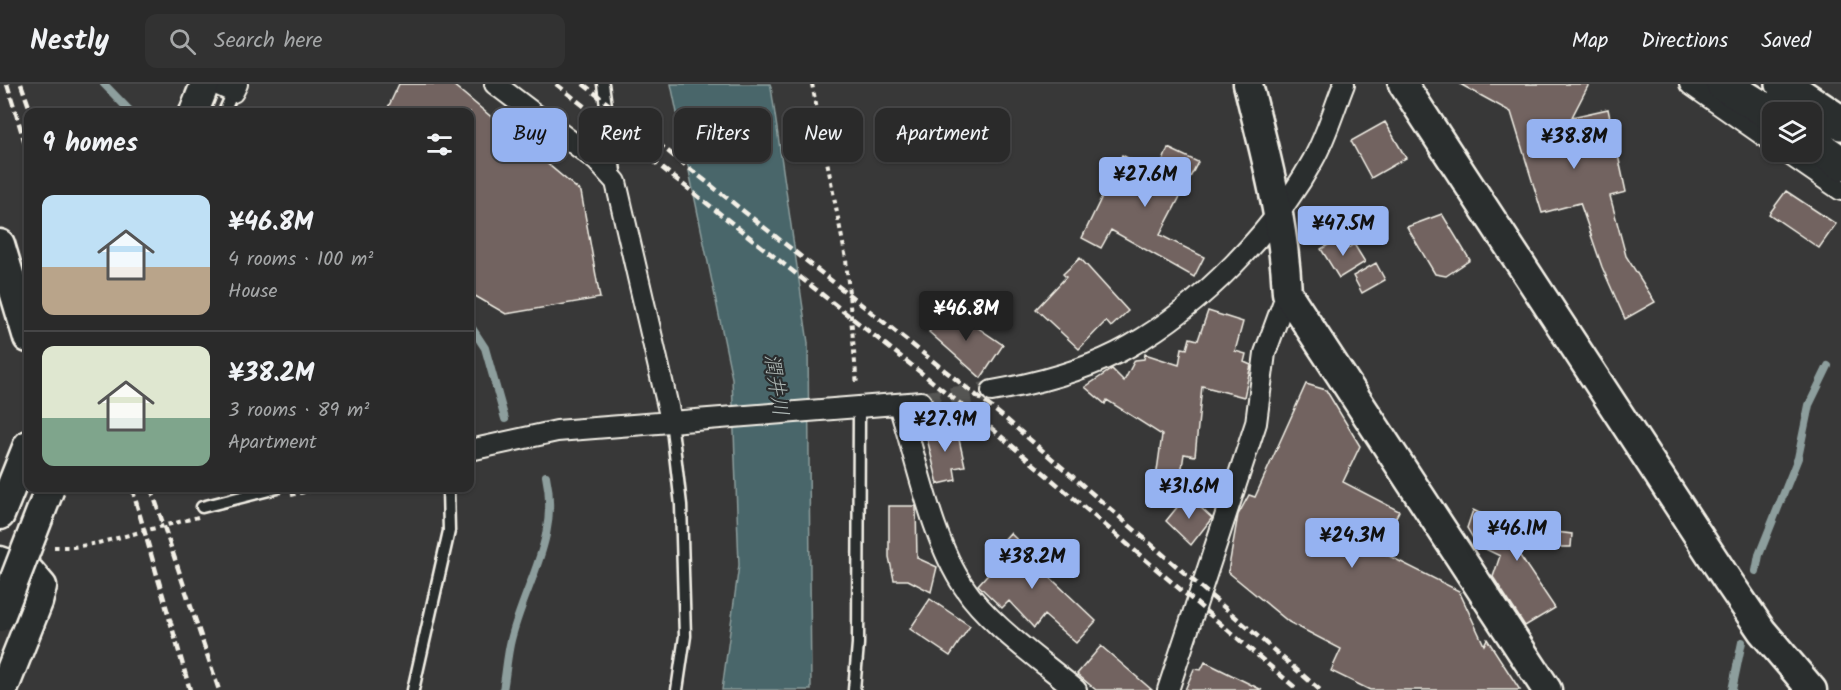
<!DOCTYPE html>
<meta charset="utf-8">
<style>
body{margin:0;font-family:Kalam,"Klee One",sans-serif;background:#323232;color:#f1f3f6;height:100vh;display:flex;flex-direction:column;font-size:22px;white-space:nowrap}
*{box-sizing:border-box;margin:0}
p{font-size:20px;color:#a5a7a8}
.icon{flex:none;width:33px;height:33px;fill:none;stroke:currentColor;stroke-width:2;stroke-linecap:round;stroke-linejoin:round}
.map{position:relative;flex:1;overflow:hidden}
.panel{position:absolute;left:24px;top:24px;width:450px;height:384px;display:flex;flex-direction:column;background:#2a2a2a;border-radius:12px;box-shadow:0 2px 4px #0004,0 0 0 2px #464647}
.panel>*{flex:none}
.banner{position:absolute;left:492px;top:24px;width:570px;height:54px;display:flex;gap:12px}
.tools{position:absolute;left:1762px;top:18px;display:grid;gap:12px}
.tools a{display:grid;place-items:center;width:60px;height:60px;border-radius:12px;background:#2a2a2a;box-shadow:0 2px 4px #0004,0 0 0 2px #464647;font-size:30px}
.price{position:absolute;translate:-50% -51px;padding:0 14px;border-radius:6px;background:#95b2f1;color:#111;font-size:20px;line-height:39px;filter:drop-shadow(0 2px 3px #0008)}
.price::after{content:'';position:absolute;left:50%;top:36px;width:18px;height:14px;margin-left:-9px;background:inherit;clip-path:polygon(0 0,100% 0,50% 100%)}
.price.selected{background:#222;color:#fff}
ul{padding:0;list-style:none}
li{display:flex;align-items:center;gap:18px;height:150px;padding:0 18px}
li+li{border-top:2px solid #464647}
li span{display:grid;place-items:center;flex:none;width:168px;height:120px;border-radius:12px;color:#555}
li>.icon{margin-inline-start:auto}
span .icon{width:72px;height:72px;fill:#fffc;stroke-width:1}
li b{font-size:26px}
h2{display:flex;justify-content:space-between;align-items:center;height:72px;padding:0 18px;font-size:26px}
.pill{padding:0 21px;border-radius:12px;background:#2a2a2a;box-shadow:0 2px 4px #0004,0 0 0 2px #464647;font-size:21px;line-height:54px}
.pill.selected{background:#95b2f1;color:#111}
header{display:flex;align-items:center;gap:36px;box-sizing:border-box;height:84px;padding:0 30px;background:#2a2a2a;border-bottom:2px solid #464647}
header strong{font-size:28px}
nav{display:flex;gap:33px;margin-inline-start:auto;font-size:21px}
.search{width:420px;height:54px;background:#323232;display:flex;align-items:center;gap:15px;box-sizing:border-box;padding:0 21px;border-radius:12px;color:#a5a7a8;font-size:22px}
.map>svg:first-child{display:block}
</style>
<header>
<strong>Nestly</strong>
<div class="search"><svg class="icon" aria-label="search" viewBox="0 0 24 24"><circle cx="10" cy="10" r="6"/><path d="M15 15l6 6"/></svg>Search here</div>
<nav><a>Map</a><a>Directions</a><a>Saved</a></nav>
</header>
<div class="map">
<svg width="1841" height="606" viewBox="0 0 1841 606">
<rect width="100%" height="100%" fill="#383838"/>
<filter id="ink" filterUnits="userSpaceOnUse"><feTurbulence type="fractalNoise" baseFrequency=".0167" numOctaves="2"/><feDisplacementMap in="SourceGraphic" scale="12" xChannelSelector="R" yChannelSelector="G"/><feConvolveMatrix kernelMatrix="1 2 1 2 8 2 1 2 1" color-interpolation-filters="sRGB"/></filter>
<g filter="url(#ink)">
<path fill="#48666b" stroke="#8d9e9d" stroke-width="1.5" d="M671,0H770L771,3L808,259L811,606H722L739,481L732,294Z"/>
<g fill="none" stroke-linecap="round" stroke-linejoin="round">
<path stroke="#8d9e9d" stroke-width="8" d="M104,0L131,28
M470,241L485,264L505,335
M1756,487L1759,471L1798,374L1809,321L1828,282
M503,606C506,590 507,572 511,556C525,499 560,454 546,392
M1732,606L1742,558"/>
</g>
<path fill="#726460" stroke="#f4f1e8" stroke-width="1.5" d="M399,0H452L581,108L600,214L506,230L470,209V28H386Z
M1460,0H1589L1572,33L1608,25L1626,108L1610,112L1626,172L1655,218L1625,235L1602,183L1580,119L1542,129L1511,28Z
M1385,38L1406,74L1371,94L1351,57Z
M1168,64L1198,78L1160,151L1204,173L1194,193L1111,146L1101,164L1082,154L1122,71L1158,90Z
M1786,107L1836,140L1819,164L1769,130Z
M1442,130L1470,176L1446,192L1435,190L1407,143Z
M1340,154L1347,165L1354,160L1365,178L1339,194L1321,165Z
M1080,174L1128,227L1111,243L1106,237L1079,265L1036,225L1066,193L1063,190Z
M1376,179L1385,196L1362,209L1353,192Z
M949,224L1003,261L981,294L929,248Z
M1208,227L1243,238L1235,267L1246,270L1244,278L1251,281L1244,313L1202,302L1195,372L1184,370L1180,397L1156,394L1162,351L1107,316L1105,320L1085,303L1112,285L1124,297L1135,276L1144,275L1145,270L1179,281L1182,264L1187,265L1190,254L1198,256Z
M1306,300L1326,306L1360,362L1343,398L1399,427L1379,467L1459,507L1484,561L1487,555L1520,606H1370L1331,587L1341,565L1289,538L1228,488L1238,431L1249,411L1255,413Z
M947,341L949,353L958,351L965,382L954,384L956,396L938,400L925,346Z
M1187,411L1212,434L1191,461L1166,437Z
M889,422H916L917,474L937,483L931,508L908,496H894L889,473Z
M1473,426L1507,442L1572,450L1571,463H1514L1555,524L1525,542L1493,493L1500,472L1477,461L1467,444Z
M1010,449L1038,476L1035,479L1096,537L1076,559L1044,531L1034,544L1009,517L1002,524L978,501L994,483L986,476Z
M930,515L970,542L950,572L910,545Z
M1101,562L1152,606H1096L1077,590Z
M1205,578L1262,606H1185L1194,585L1201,586Z"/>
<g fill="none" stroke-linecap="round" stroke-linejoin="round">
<path stroke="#545452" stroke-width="20" stroke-dasharray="20 10" stroke-linecap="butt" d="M921,318L992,307"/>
<defs>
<path id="lane" d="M603,0L616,95
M224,28L233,8
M671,336L681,421L685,552L677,606
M202,423L277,404
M413,606L449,447L448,404
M854,606L858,560L859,324"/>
<path id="street" d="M216,0L233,8L237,0
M495,0L597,77L616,98L671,336
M1690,0L1773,58
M1786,68L1841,106
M992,307C1039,299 1088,286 1130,262C1201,222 1274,147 1313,76C1326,53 1334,25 1344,0
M899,321C917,377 932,456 964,503C988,540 1042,577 1076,606
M470,366L557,347L921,318
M1168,606L1256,339L1265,269L1287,209"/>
<path id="secondary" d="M1248,0C1265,69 1284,137 1287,209L1547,606
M1403,0L1728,497L1762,547L1812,606
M194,28L205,0
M0,160L28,254
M0,431L28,361
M0,477L30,488L42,502L38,518L3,606"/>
<path id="highway" d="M1723,0L1773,31
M1783,0L1841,39
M1812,59L1841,79"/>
</defs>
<use href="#lane" stroke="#f4f1e8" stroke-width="15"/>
<use href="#street" stroke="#f4f1e8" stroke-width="24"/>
<use href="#secondary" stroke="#f4f1e8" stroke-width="33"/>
<use href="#highway" stroke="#f4f1e8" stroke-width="38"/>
<path stroke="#f4f1e8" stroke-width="4" stroke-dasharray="4.5 4.5" stroke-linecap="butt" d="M812,0L846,175L857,302
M291,411L314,406
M54,463H74L98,459"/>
<use href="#lane" stroke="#2a2d2e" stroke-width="10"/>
<use href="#street" stroke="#2a2d2e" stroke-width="20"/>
<use href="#secondary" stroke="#2a2d2e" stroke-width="28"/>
<use href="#highway" stroke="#2a2d2e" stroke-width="33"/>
<path stroke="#f4f1e8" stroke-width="4.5" stroke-dasharray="9 4.5" stroke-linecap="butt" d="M7,0L28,69
M21,0L31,28
M556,0L996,348L1298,606
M583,0L1006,335L1320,606
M132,404L190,606
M151,404L219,606"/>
<defs>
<path id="secondary-bridge" d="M0,533L50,404"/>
</defs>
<use href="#secondary-bridge" stroke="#f4f1e8" stroke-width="33" stroke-linecap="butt"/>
<path stroke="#f4f1e8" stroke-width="4" stroke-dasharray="4.5 4.5" stroke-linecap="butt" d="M98,459L198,433"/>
<use href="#secondary-bridge" stroke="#2a2d2e" stroke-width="28"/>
</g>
</g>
<g text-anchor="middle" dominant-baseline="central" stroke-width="4.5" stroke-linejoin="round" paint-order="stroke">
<g font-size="21" font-style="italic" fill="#afb9b6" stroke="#2a2d2e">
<text transform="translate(775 301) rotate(81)">潤井川</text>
</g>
</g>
</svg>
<div class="tools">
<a><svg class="icon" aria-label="layers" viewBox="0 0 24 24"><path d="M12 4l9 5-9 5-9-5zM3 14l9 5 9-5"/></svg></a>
</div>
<b class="price" style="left:1574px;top:86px">¥38.8M</b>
<b class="price" style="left:1145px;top:124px">¥27.6M</b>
<b class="price" style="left:1343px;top:173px">¥47.5M</b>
<b class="price selected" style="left:966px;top:258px">¥46.8M</b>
<b class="price" style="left:945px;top:369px">¥27.9M</b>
<b class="price" style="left:1189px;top:436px">¥31.6M</b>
<b class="price" style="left:1517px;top:478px">¥46.1M</b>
<b class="price" style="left:1352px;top:485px">¥24.3M</b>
<b class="price" style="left:1032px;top:506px">¥38.2M</b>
<div class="banner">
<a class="pill selected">Buy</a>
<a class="pill">Rent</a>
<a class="pill">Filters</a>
<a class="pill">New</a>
<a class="pill">Apartment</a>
</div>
<section class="panel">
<h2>9 homes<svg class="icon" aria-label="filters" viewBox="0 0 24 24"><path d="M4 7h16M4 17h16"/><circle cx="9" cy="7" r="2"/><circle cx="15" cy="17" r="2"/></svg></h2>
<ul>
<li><span style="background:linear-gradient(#bfe0f5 60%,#b9a48a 0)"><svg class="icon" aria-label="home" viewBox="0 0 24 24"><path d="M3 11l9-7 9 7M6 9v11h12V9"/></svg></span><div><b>¥46.8M</b><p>4 rooms · 100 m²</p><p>House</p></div></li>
<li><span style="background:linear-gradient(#dfe7d0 60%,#7fa58c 0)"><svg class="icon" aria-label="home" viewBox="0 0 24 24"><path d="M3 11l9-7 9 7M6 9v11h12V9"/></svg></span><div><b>¥38.2M</b><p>3 rooms · 89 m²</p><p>Apartment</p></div></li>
</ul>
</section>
</div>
